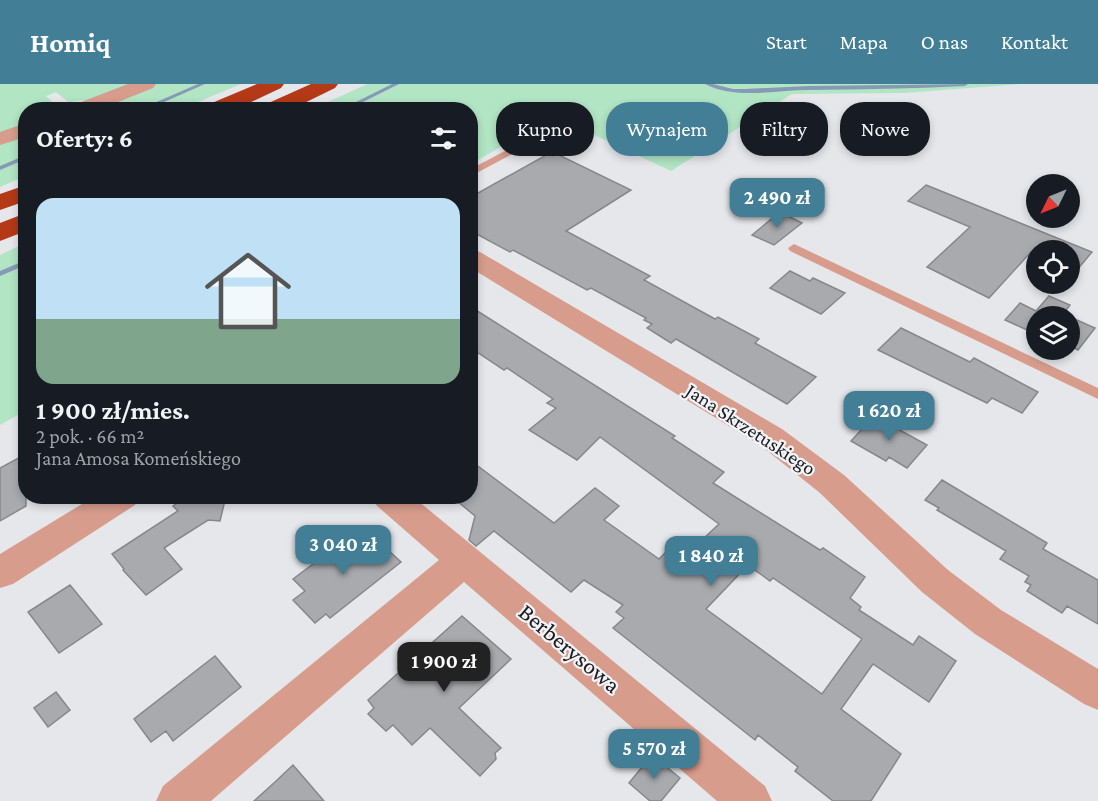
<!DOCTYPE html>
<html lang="pl">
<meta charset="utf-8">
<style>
body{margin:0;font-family:"Crimson Pro",serif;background:#242831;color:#f1f3f6;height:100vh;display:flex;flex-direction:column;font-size:22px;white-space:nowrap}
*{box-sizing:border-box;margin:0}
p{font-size:20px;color:#9ea1a6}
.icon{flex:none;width:33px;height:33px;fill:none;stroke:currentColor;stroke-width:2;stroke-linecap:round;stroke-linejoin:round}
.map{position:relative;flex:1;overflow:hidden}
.panel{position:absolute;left:18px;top:18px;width:460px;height:402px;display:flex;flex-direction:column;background:#171b24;border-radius:24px;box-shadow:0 3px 9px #0003}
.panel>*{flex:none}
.banner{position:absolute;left:496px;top:18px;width:512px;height:54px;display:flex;gap:12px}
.needle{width:39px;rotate:227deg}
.fabs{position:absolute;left:1026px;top:90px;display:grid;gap:12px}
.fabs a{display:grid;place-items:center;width:54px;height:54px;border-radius:50%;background:#171b24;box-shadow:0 3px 9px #0003;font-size:30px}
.price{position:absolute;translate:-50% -51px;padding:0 14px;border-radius:12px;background:#427f96;color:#fff;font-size:20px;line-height:39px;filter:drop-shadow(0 2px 3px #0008)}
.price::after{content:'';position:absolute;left:50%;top:36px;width:18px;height:14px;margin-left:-9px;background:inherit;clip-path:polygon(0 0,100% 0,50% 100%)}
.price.active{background:#222;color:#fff}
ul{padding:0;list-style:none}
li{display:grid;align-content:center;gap:12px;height:318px;padding:0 18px}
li+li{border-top:2px solid #363941}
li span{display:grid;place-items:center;height:186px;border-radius:18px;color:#555}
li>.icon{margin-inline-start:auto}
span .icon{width:108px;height:108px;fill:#fffc;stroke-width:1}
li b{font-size:26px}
h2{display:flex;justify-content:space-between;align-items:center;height:72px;padding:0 18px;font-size:26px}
.tag{padding:0 21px;border-radius:24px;background:#171b24;box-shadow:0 3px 9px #0003;font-size:21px;line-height:54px}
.tag.active{background:#427f96;color:#fff}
header{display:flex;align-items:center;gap:36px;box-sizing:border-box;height:84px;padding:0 30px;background:#427f96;color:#fff}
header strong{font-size:28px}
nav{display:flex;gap:33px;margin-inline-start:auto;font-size:21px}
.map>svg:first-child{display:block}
</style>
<header>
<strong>Homiq</strong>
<nav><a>Start</a><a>Mapa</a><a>O nas</a><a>Kontakt</a></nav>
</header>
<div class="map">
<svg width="1098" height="717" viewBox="0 0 1098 717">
<rect width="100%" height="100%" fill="#e6e7eb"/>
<path fill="#b1e5c4" d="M0,0H134L89,16L68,18L56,8L46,12L57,22L55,25L26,26L25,40L0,50Z
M154,0H241L181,25L88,26Z
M367,0H1021L904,9L792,10L671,87L554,32L471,80V26L313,25Z
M25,49V92L0,103V59Z
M25,159V327L0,341V171Z"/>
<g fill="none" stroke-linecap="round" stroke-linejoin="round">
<path fill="#869ab6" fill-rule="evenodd" d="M198,0H205L146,26H138Z
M392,0H399L347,26H340Z
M705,0H713L733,5H745L808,2L968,0L965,2C913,5 861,5 809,6C776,6 736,16 705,0Z
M26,71V75L0,86V82Z
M26,176V181L0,192V187Z"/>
</g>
<path fill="#a9aaae" stroke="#85878b" stroke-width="1.5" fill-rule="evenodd" d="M548,70L553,72L557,70L631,106L566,147L650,192L644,196L715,235L718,233L759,255L755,259L816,293L787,320L676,255L671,259L647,244L652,240L644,236L646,234L591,204L587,206L513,166L510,168L471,147V113Z
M926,101L1092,168L1076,187L1070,184V166H1036V171L1031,168L989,214L927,183L970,143L908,117Z
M780,128L802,139L774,161L752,151Z
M790,187L810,197L813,194L845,209L821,230L770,204Z
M1049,212L1070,221L1063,230L1068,232H1036V250L1005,236L1020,219L1036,227Z
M471,223L675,352L672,354L724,388L713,399L820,466L823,464L865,493L850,514L861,523L859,526L913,561L919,552L956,577L929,618L873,580L841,625L901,670L871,717H833L795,687L798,683L758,651L755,656L613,544L624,534L616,528L623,521L584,496L571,508L494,447L476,462L469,456L475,432L451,412H471V377L554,439L595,404L619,422L604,436L659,475L674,460L688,469L719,440L600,353L577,376L529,346L556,324L547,319L553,315L507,284L504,286L471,264ZM748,481L770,497L773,494L862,555L822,610L706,525Z
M1070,233L1095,244L1078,266L1070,262Z
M901,244L970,278L974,274L1038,308L1022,329L992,314L987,319L878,266Z
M874,332L927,361L907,384L889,373L886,377L851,357Z
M26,370V422L0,437V384Z
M942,396L1047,459L1043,465L1098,496V540L1067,522L1062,529L1027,507L1031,501L1025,498L1029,492L1000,475L1006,467L937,426L939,424L925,416Z
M187,412H226L220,437L208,436L164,464L182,485L146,511L123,486L124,485L112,470L178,427L173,422Z
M365,445L401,478L330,534L326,530L315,539L293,516L305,507L293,495L321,474L323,477Z
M70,501L102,540L59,569L28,528Z
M462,532L511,575L459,624L501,664L495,669L496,675L480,692L430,644L412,661L393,641L386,647L368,630L374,624L368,616Z
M215,572L241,603L173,657L166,647L151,658L134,635Z
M56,608L70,626L48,643L34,624Z
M652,671L680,694L661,717H650L629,699Z
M293,681L324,717H254L275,698Z"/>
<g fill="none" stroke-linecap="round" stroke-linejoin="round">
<path fill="#d79c8c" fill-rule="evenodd" d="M548,44L553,47L552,49L471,92V85Z
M794,160L1098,304V315L790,167L788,164Z"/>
<path fill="#d79c8c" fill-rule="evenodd" d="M128,0H156L153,4L98,26H68L71,22Z
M26,39V53L0,61V48Z
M471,165L480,168L782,345L844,391L948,486L1001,526L1098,585V626L1084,620L975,550L922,508L820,409L760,361L471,184Z
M95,412H139L135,421L13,500L0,504V470Z
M372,412H412L765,702L772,717H717L464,498L211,717H156L163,702L439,476L376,421Z"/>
<path fill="#b43917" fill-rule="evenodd" d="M257,0H284L281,4L234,26H205L207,21Z
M311,0H338L335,4L290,26H262L264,21Z
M26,101V117L0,126V110Z
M26,129V147L0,157V139Z"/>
</g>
<g text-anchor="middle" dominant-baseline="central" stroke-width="4.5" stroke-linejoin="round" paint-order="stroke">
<g font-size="20" fill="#1d1d1f" stroke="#f3f4f9">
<text transform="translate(751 345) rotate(33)">Jana Skrzetuskiego</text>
</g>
<g font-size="24" fill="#1d1d1f" stroke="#f3f4f9">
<text transform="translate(570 564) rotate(40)">Berberysowa</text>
</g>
</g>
</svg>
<div class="fabs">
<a><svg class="needle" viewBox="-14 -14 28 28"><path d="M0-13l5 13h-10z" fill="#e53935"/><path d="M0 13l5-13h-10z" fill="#9ea1a6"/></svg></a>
<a><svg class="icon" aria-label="locate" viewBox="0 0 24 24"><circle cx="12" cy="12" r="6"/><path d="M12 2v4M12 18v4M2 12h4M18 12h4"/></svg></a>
<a><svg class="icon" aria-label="layers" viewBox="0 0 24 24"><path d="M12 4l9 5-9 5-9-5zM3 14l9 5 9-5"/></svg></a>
</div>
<b class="price" style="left:777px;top:145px">2 490 zł</b>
<b class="price" style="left:889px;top:358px">1 620 zł</b>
<b class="price" style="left:343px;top:492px">3 040 zł</b>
<b class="price" style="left:711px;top:503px">1 840 zł</b>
<b class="price active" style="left:444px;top:609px">1 900 zł</b>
<b class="price" style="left:654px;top:696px">5 570 zł</b>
<div class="banner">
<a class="tag">Kupno</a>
<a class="tag active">Wynajem</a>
<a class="tag">Filtry</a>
<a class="tag">Nowe</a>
</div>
<section class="panel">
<h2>Oferty: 6<svg class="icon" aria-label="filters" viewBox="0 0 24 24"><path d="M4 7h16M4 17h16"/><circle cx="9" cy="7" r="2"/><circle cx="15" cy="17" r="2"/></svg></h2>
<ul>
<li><span style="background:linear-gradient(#bfe0f5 65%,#7fa58c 0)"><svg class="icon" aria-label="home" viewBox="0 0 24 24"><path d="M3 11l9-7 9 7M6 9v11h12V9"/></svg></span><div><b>1 900 zł/mies.</b><p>2 pok. · 66 m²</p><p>Jana Amosa Komeńskiego</p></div></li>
</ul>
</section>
</div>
